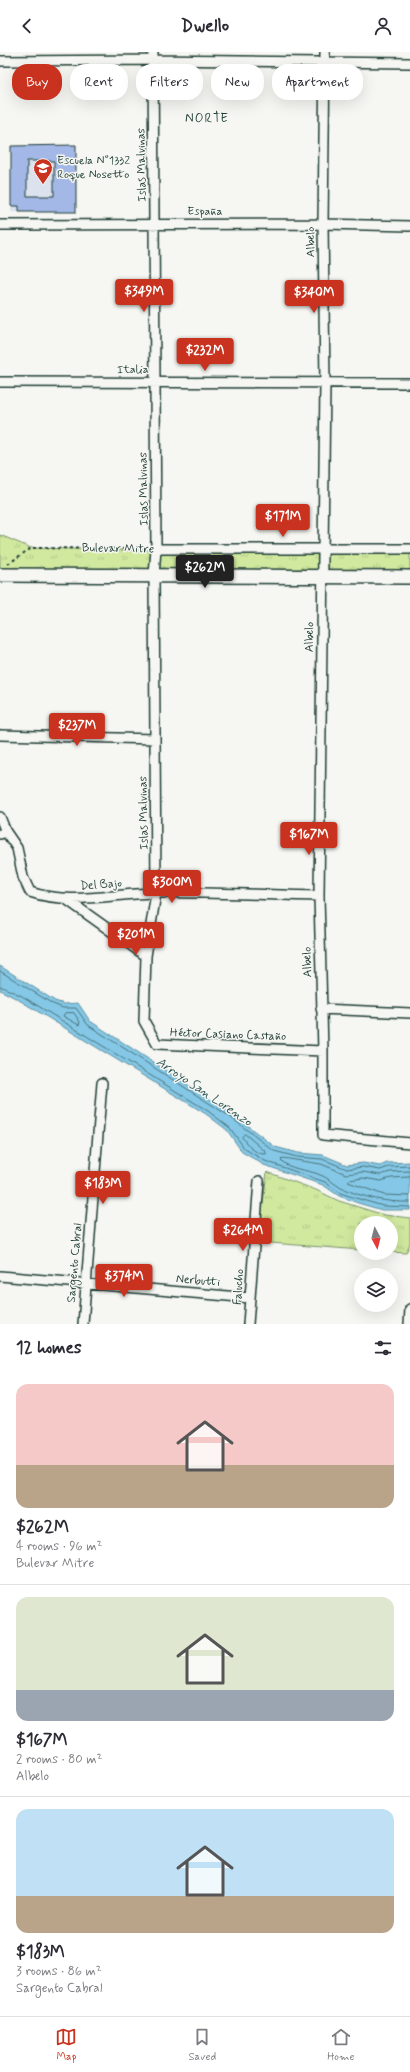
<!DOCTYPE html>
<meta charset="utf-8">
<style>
body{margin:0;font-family:Mynerve,sans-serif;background:#f2f2f3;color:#2b2b33;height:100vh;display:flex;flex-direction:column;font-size:15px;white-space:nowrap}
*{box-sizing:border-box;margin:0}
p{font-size:13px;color:#7c7c81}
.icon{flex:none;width:22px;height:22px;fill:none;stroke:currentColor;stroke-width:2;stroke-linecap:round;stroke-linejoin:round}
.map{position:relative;height:1272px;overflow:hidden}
.side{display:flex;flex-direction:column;background:#fff;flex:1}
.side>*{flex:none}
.banner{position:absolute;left:12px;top:12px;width:386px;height:36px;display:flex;gap:8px}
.needle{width:26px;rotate:173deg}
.buttons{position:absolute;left:354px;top:1164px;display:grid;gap:8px}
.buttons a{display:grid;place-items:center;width:44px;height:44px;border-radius:50%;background:#fff;box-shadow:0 4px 16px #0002;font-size:20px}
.price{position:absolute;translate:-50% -34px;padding:0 9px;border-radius:4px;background:#c8321e;color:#fff;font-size:13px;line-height:26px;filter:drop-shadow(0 1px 2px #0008)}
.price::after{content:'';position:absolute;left:50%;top:24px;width:12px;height:9px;margin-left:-6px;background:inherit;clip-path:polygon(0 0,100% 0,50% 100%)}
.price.selected{background:#222;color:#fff}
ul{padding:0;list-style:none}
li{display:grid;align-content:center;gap:8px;height:212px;padding:0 16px}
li+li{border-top:1px solid #e1e1e2}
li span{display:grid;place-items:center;height:124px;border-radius:12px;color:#555}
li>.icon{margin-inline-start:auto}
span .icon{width:72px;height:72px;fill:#fffc;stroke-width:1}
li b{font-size:17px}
h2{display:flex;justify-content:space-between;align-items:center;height:48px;padding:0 16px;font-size:17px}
.tag{padding:0 14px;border-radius:16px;background:#fff;box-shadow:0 4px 16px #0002;font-size:14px;line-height:36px}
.tag.selected{background:#c8321e;color:#fff}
header{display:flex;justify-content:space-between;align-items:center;height:52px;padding:0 16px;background:#fff;font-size:18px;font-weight:800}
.menu{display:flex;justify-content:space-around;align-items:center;height:56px;border-top:1px solid #e1e1e2;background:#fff;font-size:11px;color:#7c7c81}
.menu a{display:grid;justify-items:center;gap:2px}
.menu .selected{color:#c8321e}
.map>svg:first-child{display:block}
</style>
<header><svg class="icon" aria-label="back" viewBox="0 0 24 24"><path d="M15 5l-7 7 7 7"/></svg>Dwello<svg class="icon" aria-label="person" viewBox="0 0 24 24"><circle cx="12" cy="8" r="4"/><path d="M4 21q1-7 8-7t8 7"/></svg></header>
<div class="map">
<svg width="410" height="1272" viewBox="0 0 410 1272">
<defs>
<pattern id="grass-tufts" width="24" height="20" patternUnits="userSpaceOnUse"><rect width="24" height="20" fill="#d1e99f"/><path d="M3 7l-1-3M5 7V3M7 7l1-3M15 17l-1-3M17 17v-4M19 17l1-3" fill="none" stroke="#b3c98a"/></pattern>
</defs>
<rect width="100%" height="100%" fill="#f6f6f2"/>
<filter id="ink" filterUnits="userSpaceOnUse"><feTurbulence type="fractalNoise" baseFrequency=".025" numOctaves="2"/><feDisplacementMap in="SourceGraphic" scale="8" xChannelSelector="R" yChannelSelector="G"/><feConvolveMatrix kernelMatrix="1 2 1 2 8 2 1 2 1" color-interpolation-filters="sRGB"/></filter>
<g filter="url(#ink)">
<path fill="#dde3ee" d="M76,93V160H11V94Z"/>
<path fill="url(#grass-tufts)" stroke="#78936a" d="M0,483L31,496L120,498L410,497V525L0,523Z
M267,1120L316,1138L339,1149L384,1163L410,1166V1191L406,1201L391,1200V1171H361V1198L258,1190Z"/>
<path fill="#85c7e6" stroke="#5c909f" d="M0,914L55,949L64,952L78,951L90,969L231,1061L275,1095L298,1101L323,1103L347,1113L363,1111L380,1114L387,1111L410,1110V1158H382L358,1151L339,1144L323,1133L264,1113L242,1100L227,1078L206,1062L19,948L0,938Z"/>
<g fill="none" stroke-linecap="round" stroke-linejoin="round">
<path stroke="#48747b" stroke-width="1" d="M0,919L53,952L63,956H76L88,973L229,1064L274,1099L297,1105L322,1107L347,1117L363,1115L380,1118L389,1115L410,1114
M0,934L22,944L208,1059L230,1076L245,1097L265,1109L325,1130L340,1141L359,1147L383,1154L410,1155
M74,961L80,970L79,973L63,964L65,961Z
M245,1082L266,1100V1102C256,1103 247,1093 242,1085Z
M410,1119L390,1120L380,1123L363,1120L346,1122L321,1112L283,1106L281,1108C287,1117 308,1118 318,1122C327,1125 333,1131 341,1136C362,1145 388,1151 410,1150
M410,1125L391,1126L381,1129L363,1126L349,1128L348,1130L384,1143L410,1144"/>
</g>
<path fill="#a3b8e6" stroke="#1f3d34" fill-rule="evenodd" d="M76,93V160H19V154H11V94ZM27,109H54V144H27Z"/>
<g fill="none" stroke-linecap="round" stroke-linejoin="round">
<defs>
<path id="street" d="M153,0L156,497L154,524L156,841L146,904L144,969L157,992L323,999
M325,0L323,172L325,331L319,844L323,999V1083L410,1091
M0,9L152,8L410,11
M0,173L323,172L410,174
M0,330L410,331
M156,497H410
M0,683L155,687
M0,765L6,780
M0,782L6,780L17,796L23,825L30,840C71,854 115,841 157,841C211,840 265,843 319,844
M66,847L146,904
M321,957L410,961
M0,1224L250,1246
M83,1272L102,1031
M248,1272L259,1129
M409,1272L410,1257"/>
<path id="secondary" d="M0,523L410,525"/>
</defs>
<use href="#street" stroke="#1f3d34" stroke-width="12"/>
<use href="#secondary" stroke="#1f3d34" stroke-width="16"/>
<path stroke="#1f3d34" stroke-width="2" stroke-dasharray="3 3" stroke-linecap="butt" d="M8,512L31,496L147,497"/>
<use href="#street" stroke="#f6f6f2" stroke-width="9"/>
<use href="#secondary" stroke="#f6f6f2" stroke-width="13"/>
</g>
</g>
<defs>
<symbol id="school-pin" viewBox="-11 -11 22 30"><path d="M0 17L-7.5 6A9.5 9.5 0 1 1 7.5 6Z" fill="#c8321e" stroke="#f6f6f2"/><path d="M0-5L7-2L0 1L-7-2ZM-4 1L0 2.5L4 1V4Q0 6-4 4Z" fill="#fff"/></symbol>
</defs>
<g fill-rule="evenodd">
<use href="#school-pin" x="32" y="105" width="22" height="30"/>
</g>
<g text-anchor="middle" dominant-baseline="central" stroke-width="3" stroke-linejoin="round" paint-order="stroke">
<g font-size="12" fill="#1f3d34" stroke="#f6f6f2" text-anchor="start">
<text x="57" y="109">Escuela N°1332<tspan x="57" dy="14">Roque Nosetto</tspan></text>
</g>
<g font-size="12" fill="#1f3d34" stroke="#f6f6f2">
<text transform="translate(142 113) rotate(-91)">Islas Malvinas</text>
<text x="205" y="160">España</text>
<text transform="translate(311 190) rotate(-90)">Albelo</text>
<text x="133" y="318">Italia</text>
<text transform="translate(144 437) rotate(-91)">Islas Malvinas</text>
<text transform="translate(118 497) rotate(1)">Bulevar Mitre</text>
<text transform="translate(310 585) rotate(-89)">Albelo</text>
<text transform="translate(144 761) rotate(-91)">Islas Malvinas</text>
<text transform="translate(101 833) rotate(-4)">Del Bajo</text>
<text transform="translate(308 910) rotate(-91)">Albelo</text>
<text transform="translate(228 983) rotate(2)">Héctor Casiano Castaño</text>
<text transform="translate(75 1211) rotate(-85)">Sargento Cabral</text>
<text transform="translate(198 1229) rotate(5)">Nerbutti</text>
<text transform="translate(239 1235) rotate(-86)">Falucho</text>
</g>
<g font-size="13" letter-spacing="1" fill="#1f3d34" stroke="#f6f6f2">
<text x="207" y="66">NORTE</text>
</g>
<g font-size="13" font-style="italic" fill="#335958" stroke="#f6f6f2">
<text transform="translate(204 1040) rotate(34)">Arroyo San Lorenzo</text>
</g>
</g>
</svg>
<div class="buttons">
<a><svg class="needle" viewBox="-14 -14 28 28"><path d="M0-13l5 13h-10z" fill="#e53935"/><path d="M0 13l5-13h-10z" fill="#7c7c81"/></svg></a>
<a><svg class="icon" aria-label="layers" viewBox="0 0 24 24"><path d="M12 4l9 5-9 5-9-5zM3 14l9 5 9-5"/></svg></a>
</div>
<b class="price" style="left:144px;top:261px">$349M</b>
<b class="price" style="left:314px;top:262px">$340M</b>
<b class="price" style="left:205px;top:320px">$232M</b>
<b class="price" style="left:283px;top:486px">$171M</b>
<b class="price selected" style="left:205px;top:537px">$262M</b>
<b class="price" style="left:77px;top:695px">$237M</b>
<b class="price" style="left:309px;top:804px">$167M</b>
<b class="price" style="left:172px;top:852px">$300M</b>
<b class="price" style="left:136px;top:904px">$201M</b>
<b class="price" style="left:103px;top:1153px">$183M</b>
<b class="price" style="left:243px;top:1200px">$264M</b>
<b class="price" style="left:124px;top:1246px">$374M</b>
<div class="banner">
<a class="tag selected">Buy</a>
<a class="tag">Rent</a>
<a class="tag">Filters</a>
<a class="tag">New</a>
<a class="tag">Apartment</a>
</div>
</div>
<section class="side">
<h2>12 homes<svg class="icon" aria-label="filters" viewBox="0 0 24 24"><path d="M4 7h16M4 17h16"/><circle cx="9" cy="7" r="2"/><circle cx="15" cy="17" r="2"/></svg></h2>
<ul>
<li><span style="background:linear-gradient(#f6c9c9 65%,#b9a48a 0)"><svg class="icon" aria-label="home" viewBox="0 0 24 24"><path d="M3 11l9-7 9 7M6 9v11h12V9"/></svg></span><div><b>$262M</b><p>4 rooms · 96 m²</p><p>Bulevar Mitre</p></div></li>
<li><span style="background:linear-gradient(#dfe7d0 75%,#9aa5b1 0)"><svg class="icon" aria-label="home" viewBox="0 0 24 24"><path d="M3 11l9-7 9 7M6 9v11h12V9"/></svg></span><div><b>$167M</b><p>2 rooms · 80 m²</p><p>Albelo</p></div></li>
<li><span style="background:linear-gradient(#bfe0f5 70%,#b9a48a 0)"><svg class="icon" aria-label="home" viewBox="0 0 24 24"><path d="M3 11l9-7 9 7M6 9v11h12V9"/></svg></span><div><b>$183M</b><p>3 rooms · 86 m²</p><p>Sargento Cabral</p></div></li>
</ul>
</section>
<nav class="menu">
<a class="selected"><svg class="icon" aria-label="map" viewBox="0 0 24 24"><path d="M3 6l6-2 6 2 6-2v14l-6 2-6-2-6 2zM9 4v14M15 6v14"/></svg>Map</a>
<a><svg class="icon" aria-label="saved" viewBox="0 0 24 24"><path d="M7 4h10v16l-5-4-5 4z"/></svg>Saved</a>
<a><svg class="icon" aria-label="home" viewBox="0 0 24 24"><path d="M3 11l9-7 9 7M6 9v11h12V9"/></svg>Home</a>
</nav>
